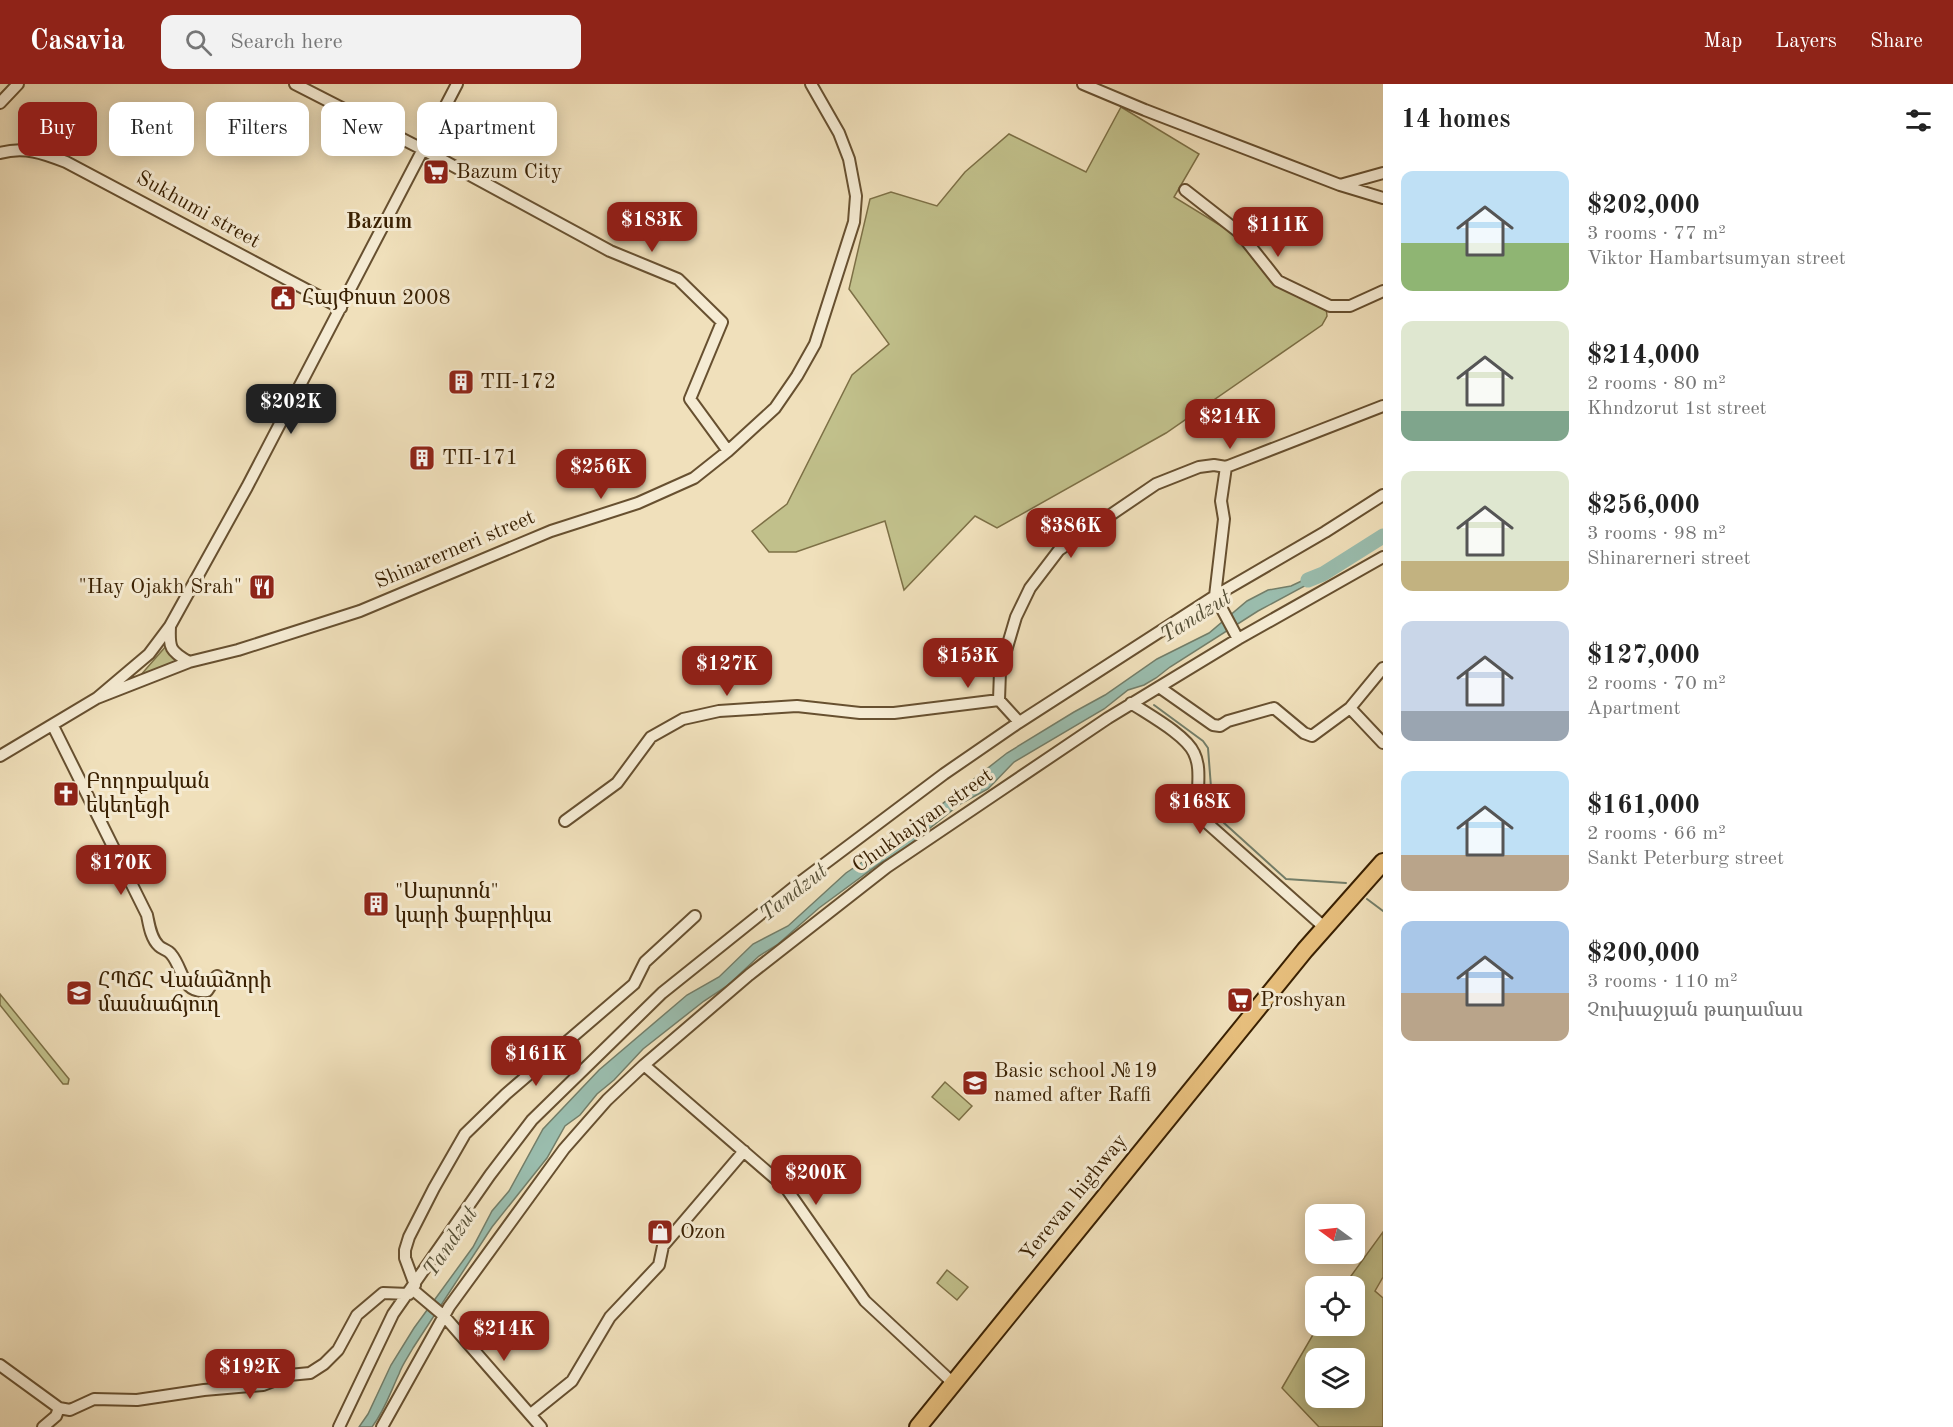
<!DOCTYPE html>
<meta charset="utf-8">
<style>
body{margin:0;font-family:"Old Standard TT","Noto Serif Armenian",serif;background:#f2f2f2;color:#222;height:100vh;display:flex;flex-direction:column;font-size:22px;white-space:nowrap}
*{box-sizing:border-box;margin:0}
p{font-size:20px;color:#767676}
.icon{flex:none;width:33px;height:33px;fill:none;stroke:currentColor;stroke-width:2;stroke-linecap:round;stroke-linejoin:round}
.map{position:relative;flex:1;overflow:hidden}
.side{display:flex;flex-direction:column;background:#fff;width:570px}
.side>*{flex:none}
.banner{position:absolute;left:18px;top:18px;width:570px;height:54px;display:flex;gap:12px}
.needle{width:39px;rotate:285deg}
.tools{position:absolute;left:1305px;top:1120px;display:grid;gap:12px}
.tools a{display:grid;place-items:center;width:60px;height:60px;border-radius:12px;background:#fff;box-shadow:0 3px 15px #0003;font-size:30px}
.price{position:absolute;translate:-50% -51px;padding:0 14px;border-radius:12px;background:#8f2418;color:#fff;font-size:20px;line-height:39px;filter:drop-shadow(0 2px 3px #0008)}
.price::after{content:'';position:absolute;left:50%;top:36px;width:18px;height:14px;margin-left:-9px;background:inherit;clip-path:polygon(0 0,100% 0,50% 100%)}
.price.current{background:#222;color:#fff}
ul{padding:0;list-style:none}
li{display:flex;align-items:center;gap:18px;height:150px;padding:0 18px}
li span{display:grid;place-items:center;flex:none;width:168px;height:120px;border-radius:12px;color:#555}
li>.icon{margin-inline-start:auto}
span .icon{width:72px;height:72px;fill:#fffc;stroke-width:1}
li b{font-size:26px}
h2{display:flex;justify-content:space-between;align-items:center;height:72px;padding:0 18px;font-size:26px}
.pill{padding:0 21px;border-radius:12px;background:#fff;box-shadow:0 3px 15px #0003;font-size:21px;line-height:54px}
.pill.current{background:#8f2418;color:#fff}
header{display:flex;align-items:center;gap:36px;box-sizing:border-box;height:84px;padding:0 30px;background:#8f2418;color:#fff}
header strong{font-size:28px}
nav{display:flex;gap:33px;margin-inline-start:auto;font-size:21px}
.search{width:420px;height:54px;background:#f2f2f2;display:flex;align-items:center;gap:15px;box-sizing:border-box;padding:0 21px;border-radius:12px;color:#767676;font-size:22px}
main{display:flex;flex:1;min-height:0}
.map>svg:first-child{display:block}
</style>
<header>
<strong>Casavia</strong>
<div class="search"><svg class="icon" aria-label="search" viewBox="0 0 24 24"><circle cx="10" cy="10" r="6"/><path d="M15 15l6 6"/></svg>Search here</div>
<nav><a>Map</a><a>Layers</a><a>Share</a></nav>
</header>
<main>
<div class="map">
<svg width="1383" height="1343" viewBox="0 0 1383 1343">
<rect width="100%" height="100%" fill="#f0e0bb"/>
<filter id="stains"><feTurbulence type="fractalNoise" baseFrequency=".00333" numOctaves="4"/><feColorMatrix values="0 0 0 0 .2 0 0 0 0 .09 0 0 0 0 .02 0 0 0 .5 -.17"/></filter>
<radialGradient id="worn" r=".72"><stop offset=".6" stop-color="#630" stop-opacity="0"/><stop offset="1" stop-color="#630" stop-opacity=".3"/></radialGradient>
<path fill="#c1c08b" stroke="#7d7046" stroke-width="1.5" fill-rule="evenodd" d="M1121,23L1199,70L1174,113L1236,151L1276,202L1326,223L1327,232L1322,241L1166,349L997,444L975,432L904,506L885,437L796,468H769L752,447L787,420L852,291L889,260L849,205L870,115L891,108L937,122L965,88L1009,50L1086,88Z
M167,561L181,578L139,593Z
M0,910L69,995L68,1000H63L0,921Z
M945,998L972,1022L959,1036L932,1013Z
M1383,1148V1193L1375,1207L1383,1214V1343H1319L1282,1304L1318,1242H1354V1203H1343ZM1316,1275H1354V1314H1316Z
M947,1186L968,1203L957,1216L937,1199Z"/>
<path fill="#9abdae" stroke="#737e69" stroke-width="1.5" d="M1325,486L1327,489L1325,491L1258,527L1170,583L1156,594L1144,601L1128,606L1104,625L1014,678L988,705L960,720L903,766L879,780L819,824L777,861L759,872L727,902L704,917L643,965L614,996L597,1010L580,1031L565,1042L547,1074L492,1143L413,1264C408,1273 402,1281 399,1290C390,1309 385,1326 372,1343H359L368,1330L391,1281L414,1244L473,1163L492,1127L509,1107L543,1045L599,986L687,911L719,893L753,860L788,842L846,789L905,749L1007,669L1074,628L1105,611L1157,575L1209,549L1247,517L1268,506L1291,502Z"/>
<g fill="none" stroke-linecap="round" stroke-linejoin="round">
<path stroke="#737e69" stroke-width="2" d="M1154,621L1203,657L1208,664L1213,729L1286,795L1346,799
M1367,815L1383,827"/>
<path stroke="#9abdae" stroke-width="15" d="M1308,496L1323,490L1383,452"/>
<defs>
<path id="minor" d="M295,0L424,66L610,167L678,195L722,238L690,315L728,367
M1083,0L1145,26L1340,101L1383,114
M0,19L18,0
M0,69C24,62 43,69 66,78L341,224
M1340,101L1383,89
M1185,106L1240,149L1278,197L1330,222H1350L1383,207
M170,543C169,564 170,567 189,578
M1238,555L1215,512L1224,435L1221,417L1226,383L1383,322
M1159,603L1213,641L1220,642L1228,637L1274,624L1304,649L1312,652L1350,624L1383,659
M97,614L189,578L238,566L360,527L551,447L638,419L694,394L728,367L775,324L797,292L815,260L854,138L856,112L849,75L839,49L811,0
M1131,619C1149,631 1186,651 1194,669C1205,691 1190,718 1206,738L1324,843
M1350,624L1383,584
M1019,638L999,616L1000,587L1016,533L1030,504L1059,466L1156,400L1199,383L1214,381L1226,383
M53,642L147,831C149,841 151,855 159,862C162,865 168,866 171,870C184,885 181,910 207,907L217,892
M0,672L97,614L149,570L170,542L247,403L457,0
M565,737L617,699L651,653L683,635L719,627L797,622L860,629H894L999,616
M644,981L786,1104L865,1217L953,1299
M415,1201L405,1174V1166L409,1153L434,1104L465,1050L506,1010L634,900L645,878L695,832
M412,1205L444,1232L541,1343
M0,1281L59,1324L70,1326L94,1315L137,1316L204,1306L263,1301L289,1291L310,1289L324,1280L338,1266L357,1231L383,1209L409,1210
M531,1330L572,1297L610,1233L659,1181L663,1162L744,1067
M43,1343L56,1332L59,1324
M339,1343L393,1230L490,1091L532,1036L662,909L803,796L944,690L1018,639L1215,512L1325,448L1383,411
M382,1343L449,1223L564,1065L607,1016L644,981L749,891L887,783L1108,634L1238,555L1383,473"/>
<path id="highway" d="M918,1343L1305,866L1383,778"/>
</defs>
<use href="#minor" stroke="#675030" stroke-width="14"/>
<use href="#highway" stroke="#392002" stroke-width="20"/>
<use href="#minor" stroke="#f5ebd3" stroke-width="10"/>
<use href="#highway" stroke="#e8c07e" stroke-width="16"/>
</g>
<defs>
<symbol id="supermarket-square" viewBox="-11 -11 22 22"><rect x="-9" y="-9" width="18" height="18" rx="4" fill="#8f2418" stroke="#f5ebd3"/><path d="M-6-5.5h2.5l.6 2H6L4.5 2H-2.5L-4.4-4H-6ZM-1.5 3.2a1.3 1.3 0 1 0 .1 0ZM3 3.2a1.3 1.3 0 1 0 .1 0Z" fill="#fff"/></symbol>
<symbol id="civic-square" viewBox="-11 -11 22 22"><rect x="-9" y="-9" width="18" height="18" rx="4" fill="#8f2418" stroke="#f5ebd3"/><path d="M-.6-6.5H3V-4.5H.6V-3L4-1V1h2V6H-6V1h2V-1L-.6-3ZM-1.2 2.5V6h2.4V2.5Z" fill="#fff"/></symbol>
<symbol id="building-square" viewBox="-11 -11 22 22"><rect x="-9" y="-9" width="18" height="18" rx="4" fill="#8f2418" stroke="#f5ebd3"/><path d="M-4-6H4V6H1V3H-1V6H-4ZM-2.5-4.3h1.7v1.8h-1.7ZM.8-4.3h1.7v1.8H.8ZM-2.5-1h1.7V.8h-1.7ZM.8-1h1.7V.8H.8Z" fill="#fff"/></symbol>
<symbol id="restaurant-square" viewBox="-11 -11 22 22"><rect x="-9" y="-9" width="18" height="18" rx="4" fill="#8f2418" stroke="#f5ebd3"/><path d="M-5-6h1v4h1v-4h1v4h1v-4h1v5L-1.5 .5V6h-2V.5L-5-1ZM5-6V6H3V1.5H1.5Q1.5-4 5-6Z" fill="#fff"/></symbol>
<symbol id="church-square" viewBox="-11 -11 22 22"><rect x="-9" y="-9" width="18" height="18" rx="4" fill="#8f2418" stroke="#f5ebd3"/><path d="M-1.2-6h2.4v3.5h3.3v2.4h-3.3V6h-2.4V-.1h-3.3v-2.4h3.3Z" fill="#fff"/></symbol>
<symbol id="university-square" viewBox="-11 -11 22 22"><rect x="-9" y="-9" width="18" height="18" rx="4" fill="#8f2418" stroke="#f5ebd3"/><path d="M0-5L7-2L0 1L-7-2ZM-4 1L0 2.5L4 1V4Q0 6-4 4Z" fill="#fff"/></symbol>
<symbol id="school-square" viewBox="-11 -11 22 22"><rect x="-9" y="-9" width="18" height="18" rx="4" fill="#8f2418" stroke="#f5ebd3"/><path d="M0-5L7-2L0 1L-7-2ZM-4 1L0 2.5L4 1V4Q0 6-4 4Z" fill="#fff"/></symbol>
<symbol id="shop-square" viewBox="-11 -11 22 22"><rect x="-9" y="-9" width="18" height="18" rx="4" fill="#8f2418" stroke="#f5ebd3"/><path d="M-5-2.5h2.3a2.7 3.5 0 0 1 5.4 0H5L5.5 6h-11ZM-1.5-2.5h3a1.5 2.3 0 0 0-3 0Z" fill="#fff"/></symbol>
</defs>
<g fill-rule="evenodd">
<use href="#supermarket-square" x="421" y="73" width="30" height="30"/>
<use href="#civic-square" x="268" y="199" width="30" height="30"/>
<use href="#building-square" x="446" y="283" width="30" height="30"/>
<use href="#building-square" x="407" y="359" width="30" height="30"/>
<use href="#restaurant-square" x="247" y="488" width="30" height="30"/>
<use href="#church-square" x="51" y="695" width="30" height="30"/>
<use href="#building-square" x="361" y="805" width="30" height="30"/>
<use href="#university-square" x="64" y="894" width="30" height="30"/>
<use href="#supermarket-square" x="1225" y="901" width="30" height="30"/>
<use href="#school-square" x="960" y="984" width="30" height="30"/>
<use href="#shop-square" x="645" y="1133" width="30" height="30"/>
</g>
<g text-anchor="middle" dominant-baseline="central" stroke-width="6" stroke-linejoin="round" paint-order="stroke">
<g font-size="21" fill="#392002" stroke="#f5ebd3" text-anchor="start">
<text x="456" y="88">Bazum City</text>
<text x="302" y="214">ՀայՓոստ 2008</text>
<text x="480" y="298">ТП-172</text>
<text x="442" y="374">ТП-171</text>
<text x="242" y="503" text-anchor="end">"Hay Ojakh Srah"</text>
<text x="86" y="698">Բողոքական<tspan x="86" dy="24">եկեղեցի</tspan></text>
<text x="395" y="808">"Սարտոն"<tspan x="395" dy="24">կարի ֆաբրիկա</tspan></text>
<text x="98" y="897">ՀՊՃՀ Վանաձորի<tspan x="98" dy="24">մասնաճյուղ</tspan></text>
<text x="1260" y="916">Proshyan</text>
<text x="994" y="987">Basic school №19<tspan x="994" dy="24">named after Raffi</tspan></text>
<text x="680" y="1148">Ozon</text>
</g>
<g font-size="21" fill="#392002" stroke="#f5ebd3">
<text transform="translate(198 126) rotate(29)">Sukhumi street</text>
<text transform="translate(455 466) rotate(-23)">Shinarerneri street</text>
<text transform="translate(923 737) rotate(-35)">Chukhajyan street</text>
<text transform="translate(1074 1114) rotate(-51)">Yerevan highway</text>
</g>
<g font-size="22" font-weight="bold" fill="#392002" stroke="#f5ebd3">
<text x="379" y="138">Bazum</text>
</g>
<g font-size="22" font-style="italic" fill="#564f36" stroke="#f5ebd3">
<text transform="translate(1196 533) rotate(-32)">Tandzut</text>
<text transform="translate(794 809) rotate(-38)">Tandzut</text>
<text transform="translate(451 1158) rotate(-56)">Tandzut</text>
</g>
</g>
<rect width="100%" height="100%" filter="url(#stains)"/>
<rect width="100%" height="100%" fill="url(#worn)"/>
</svg>
<div class="tools">
<a><svg class="needle" viewBox="-14 -14 28 28"><path d="M0-13l5 13h-10z" fill="#e53935"/><path d="M0 13l5-13h-10z" fill="#767676"/></svg></a>
<a><svg class="icon" aria-label="locate" viewBox="0 0 24 24"><circle cx="12" cy="12" r="6"/><path d="M12 2v4M12 18v4M2 12h4M18 12h4"/></svg></a>
<a><svg class="icon" aria-label="layers" viewBox="0 0 24 24"><path d="M12 4l9 5-9 5-9-5zM3 14l9 5 9-5"/></svg></a>
</div>
<b class="price" style="left:652px;top:169px">$183K</b>
<b class="price" style="left:1278px;top:174px">$111K</b>
<b class="price current" style="left:291px;top:351px">$202K</b>
<b class="price" style="left:1230px;top:366px">$214K</b>
<b class="price" style="left:601px;top:416px">$256K</b>
<b class="price" style="left:1071px;top:475px">$386K</b>
<b class="price" style="left:968px;top:605px">$153K</b>
<b class="price" style="left:727px;top:613px">$127K</b>
<b class="price" style="left:1200px;top:751px">$168K</b>
<b class="price" style="left:121px;top:812px">$170K</b>
<b class="price" style="left:536px;top:1003px">$161K</b>
<b class="price" style="left:816px;top:1122px">$200K</b>
<b class="price" style="left:504px;top:1278px">$214K</b>
<b class="price" style="left:250px;top:1316px">$192K</b>
<div class="banner">
<a class="pill current">Buy</a>
<a class="pill">Rent</a>
<a class="pill">Filters</a>
<a class="pill">New</a>
<a class="pill">Apartment</a>
</div>
</div>
<section class="side">
<h2>14 homes<svg class="icon" aria-label="filters" viewBox="0 0 24 24"><path d="M4 7h16M4 17h16"/><circle cx="9" cy="7" r="2"/><circle cx="15" cy="17" r="2"/></svg></h2>
<ul>
<li><span style="background:linear-gradient(#bfe0f5 60%,#8fb573 0)"><svg class="icon" aria-label="home" viewBox="0 0 24 24"><path d="M3 11l9-7 9 7M6 9v11h12V9"/></svg></span><div><b>$202,000</b><p>3 rooms · 77 m²</p><p>Viktor Hambartsumyan street</p></div></li>
<li><span style="background:linear-gradient(#dfe7d0 75%,#7fa58c 0)"><svg class="icon" aria-label="home" viewBox="0 0 24 24"><path d="M3 11l9-7 9 7M6 9v11h12V9"/></svg></span><div><b>$214,000</b><p>2 rooms · 80 m²</p><p>Khndzorut 1st street</p></div></li>
<li><span style="background:linear-gradient(#dfe7d0 75%,#c2b280 0)"><svg class="icon" aria-label="home" viewBox="0 0 24 24"><path d="M3 11l9-7 9 7M6 9v11h12V9"/></svg></span><div><b>$256,000</b><p>3 rooms · 98 m²</p><p>Shinarerneri street</p></div></li>
<li><span style="background:linear-gradient(#c9d6e8 75%,#9aa5b1 0)"><svg class="icon" aria-label="home" viewBox="0 0 24 24"><path d="M3 11l9-7 9 7M6 9v11h12V9"/></svg></span><div><b>$127,000</b><p>2 rooms · 70 m²</p><p>Apartment</p></div></li>
<li><span style="background:linear-gradient(#bfe0f5 70%,#b9a48a 0)"><svg class="icon" aria-label="home" viewBox="0 0 24 24"><path d="M3 11l9-7 9 7M6 9v11h12V9"/></svg></span><div><b>$161,000</b><p>2 rooms · 66 m²</p><p>Sankt Peterburg street</p></div></li>
<li><span style="background:linear-gradient(#a9c7e8 60%,#b9a48a 0)"><svg class="icon" aria-label="home" viewBox="0 0 24 24"><path d="M3 11l9-7 9 7M6 9v11h12V9"/></svg></span><div><b>$200,000</b><p>3 rooms · 110 m²</p><p>Չուխաջյան թաղամաս</p></div></li>
</ul>
</section>
</main>
